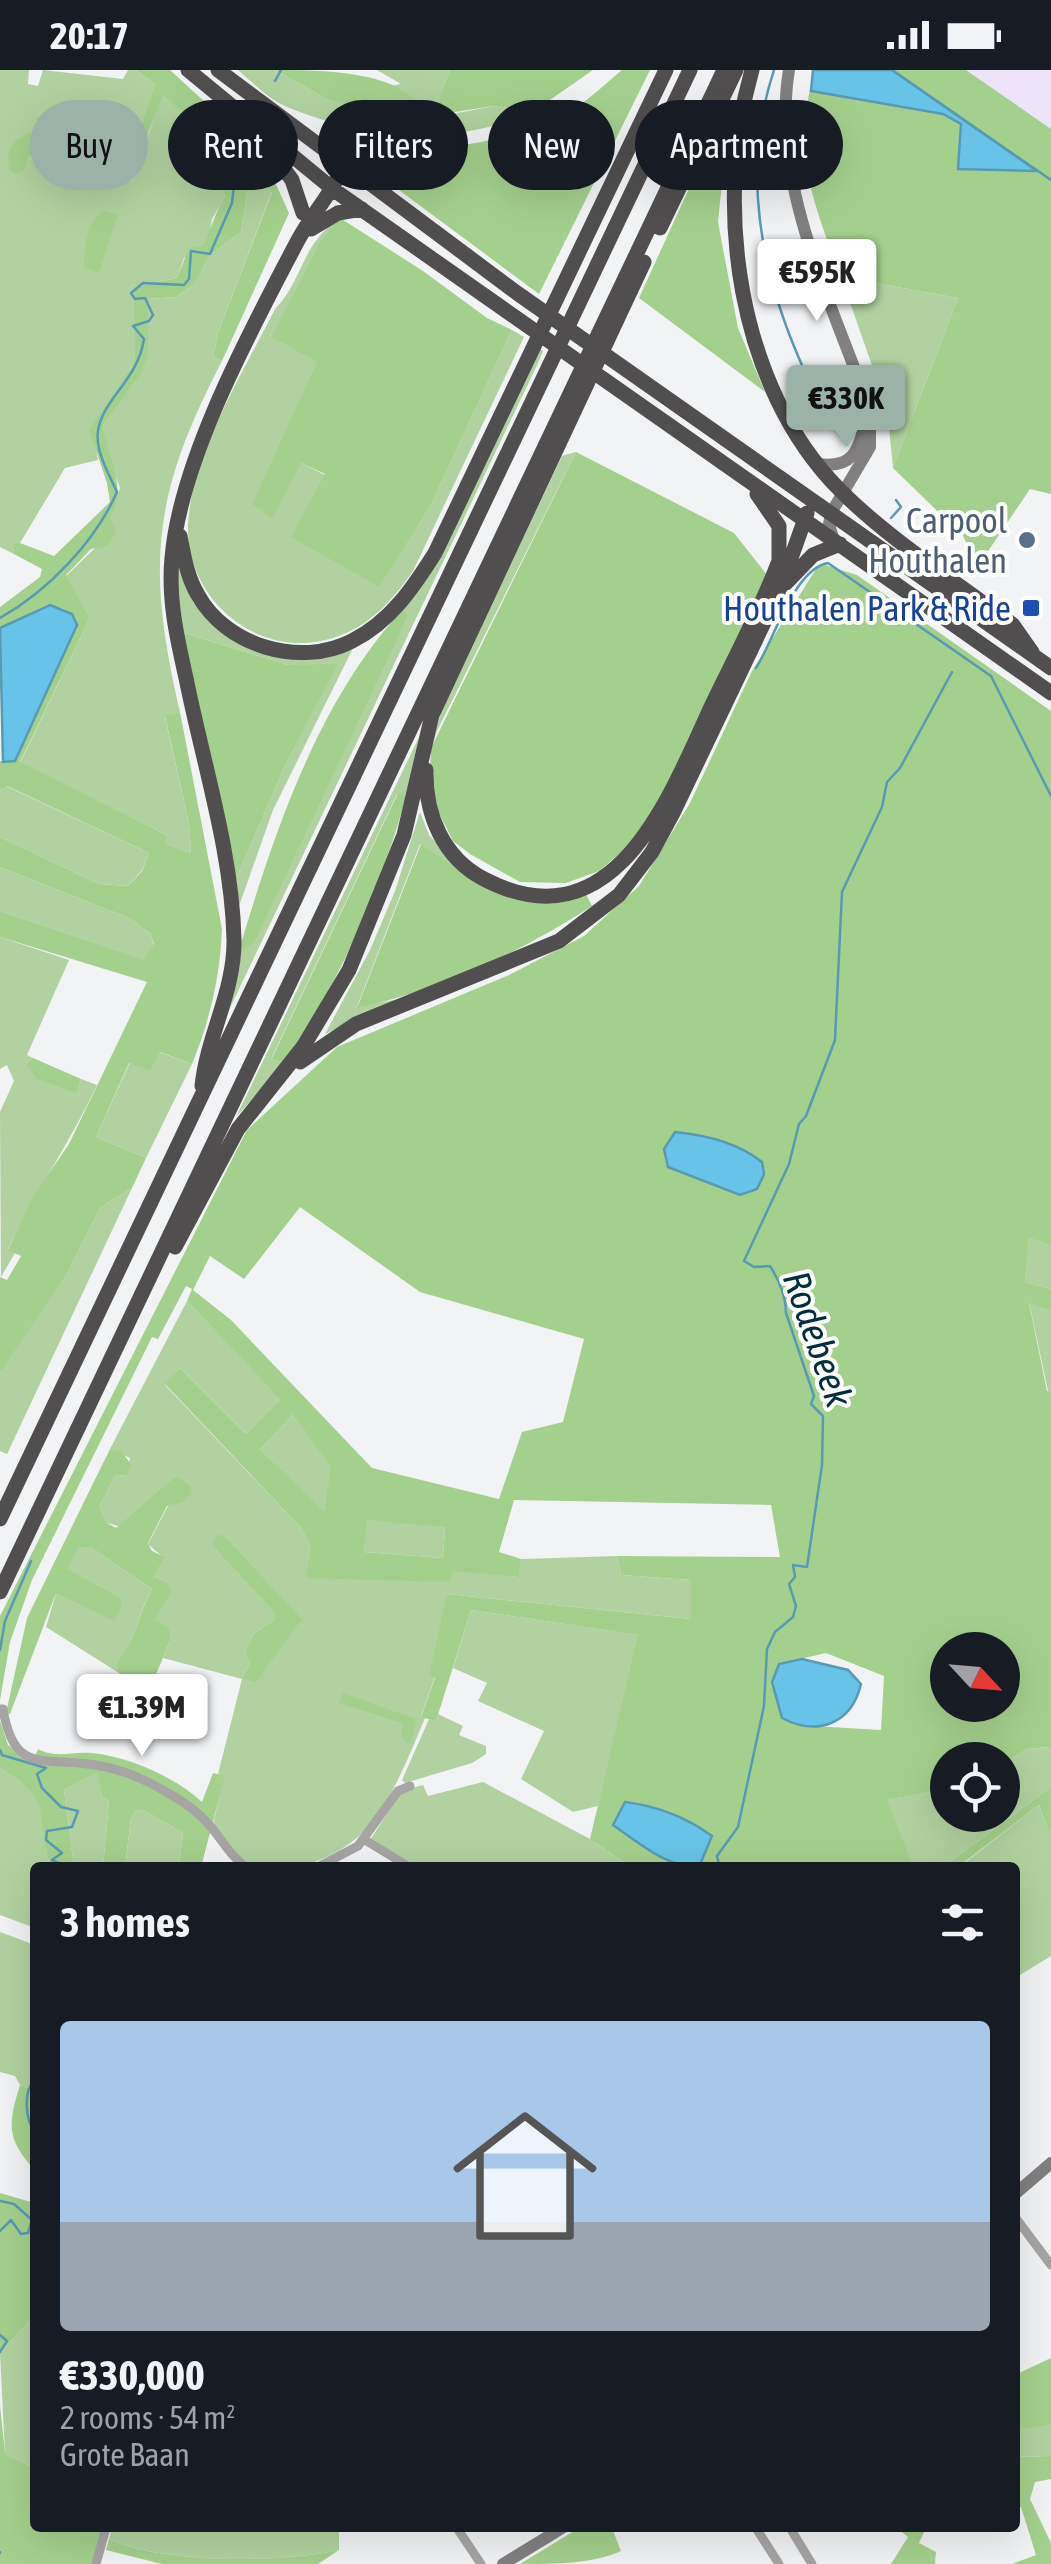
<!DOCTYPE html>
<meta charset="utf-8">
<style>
body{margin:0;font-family:"Asap Condensed",sans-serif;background:#20242c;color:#f1f3f6;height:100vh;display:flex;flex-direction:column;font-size:38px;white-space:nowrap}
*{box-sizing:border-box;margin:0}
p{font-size:32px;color:#9ea1a6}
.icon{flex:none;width:55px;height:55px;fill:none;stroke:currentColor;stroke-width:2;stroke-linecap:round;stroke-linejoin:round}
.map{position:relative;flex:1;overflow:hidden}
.side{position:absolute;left:30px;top:1792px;width:990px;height:670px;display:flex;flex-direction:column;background:#171b24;border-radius:10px;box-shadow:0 10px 40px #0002}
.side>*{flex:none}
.guide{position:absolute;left:30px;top:30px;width:992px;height:90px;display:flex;gap:20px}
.needle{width:65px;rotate:116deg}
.buttons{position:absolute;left:930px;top:1562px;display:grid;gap:20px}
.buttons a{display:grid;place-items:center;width:90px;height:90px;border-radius:50%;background:#171b24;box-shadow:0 10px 40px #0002;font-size:50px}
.price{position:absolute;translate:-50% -85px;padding:0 22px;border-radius:10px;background:#fff;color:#222;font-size:32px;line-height:65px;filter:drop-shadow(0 2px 5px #0008)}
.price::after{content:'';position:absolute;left:50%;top:60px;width:30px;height:22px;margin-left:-15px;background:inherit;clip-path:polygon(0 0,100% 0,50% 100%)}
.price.current{background:#9ab2a7;color:#111}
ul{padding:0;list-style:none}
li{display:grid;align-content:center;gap:20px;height:530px;padding:0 30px}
li span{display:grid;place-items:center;height:310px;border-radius:10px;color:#555}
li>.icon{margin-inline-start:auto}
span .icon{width:180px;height:180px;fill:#fffc;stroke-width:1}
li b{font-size:42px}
h2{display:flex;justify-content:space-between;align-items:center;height:120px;padding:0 30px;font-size:42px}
.tag{padding:0 35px;border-radius:45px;background:#171b24;box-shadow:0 10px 40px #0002;font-size:35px;line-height:90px}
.tag.current{background:#9ab2a7;color:#111}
.status{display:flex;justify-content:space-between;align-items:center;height:70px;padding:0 50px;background:#171b24;direction:ltr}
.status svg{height:28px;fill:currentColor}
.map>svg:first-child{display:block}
</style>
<div class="status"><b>20:17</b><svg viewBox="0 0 49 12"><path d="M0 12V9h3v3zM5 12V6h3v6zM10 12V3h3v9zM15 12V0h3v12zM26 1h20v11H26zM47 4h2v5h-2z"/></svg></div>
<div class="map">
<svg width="1051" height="2494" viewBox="0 0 1051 2494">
<rect width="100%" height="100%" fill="#f2f3f5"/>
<path fill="#eee4f9" d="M966,0H1051V59Z"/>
<path fill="#b1d2a0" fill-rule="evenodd" d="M0,0H29L28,14L38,16L43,0L123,9L128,0H136L155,15L148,66L162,25L229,80L232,91L221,114L225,127L212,149L210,163L202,176L184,188L177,208L134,217C135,242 141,274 131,297C115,335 86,342 98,390L65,398L20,473L14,475V484L0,477ZM42,61L138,89L132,111L29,86Z
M238,0H275L326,29L401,14L377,0H450L439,27L453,44L493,36L534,41C457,77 365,69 287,37C268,29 253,13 238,0Z
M259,108L272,121L218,263L213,287L222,291C152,426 146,495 180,642L165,647L189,754L191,783L164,774L167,766L157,760L20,693L90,548L66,506L98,475L120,418L106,379L103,355L148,282V229L176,227L196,213L209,186L241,162L247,123Z
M340,148L301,393L325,405L379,516L430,437L512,260L524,267L413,501C392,531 369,557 333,568C260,591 187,532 188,457C190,387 244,301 275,239C305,208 299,176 340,148Z
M841,207L958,228L893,398L887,338Z
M538,277L543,281L539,291L229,940L240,877L409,544L402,540Z
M576,382L437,661L431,678L442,639L562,386Z
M176,487L187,519L254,579L353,578L273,740L238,839L233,816L284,698L337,595H288L181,562Z
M419,667L406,727L397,724L272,987L284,993L236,1047Z
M6,716L149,783L142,800L128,816L99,814L0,767V720Z
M420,742L429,765L469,806L420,774L357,937L399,929L325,964L370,880L395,821Z
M0,797L129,848L150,863L154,875L145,891L0,841Z
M0,867L69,890L27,985L33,988L26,994L76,1022L81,1009L97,1015C71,1071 35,1122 8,1179L15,1183L1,1207L0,1042L14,1011L7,995L0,999Z
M159,982L192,994L146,1088L96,1067L130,992Z
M132,1118L7,1384L0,1381V1302L4,1294L65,1207L101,1137Z
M1027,1166L1051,1176V1219L1025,1212Z
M187,1231L282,1330L246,1364L180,1298L165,1315L301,1458L311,1478L517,1507L521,1489L617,1486L621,1505L691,1510V1549L447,1524L435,1607L421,1646L425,1648C409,1686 394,1726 367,1758C346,1783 287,1810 255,1797C236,1790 225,1770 213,1754L224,1707L218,1704L242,1609L163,1588L170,1571L155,1549L167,1513L154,1506L164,1488L148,1474L168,1436L176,1406L122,1457L107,1453L99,1437L115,1406L126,1405L130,1388L110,1379ZM212,1476L301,1549L242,1608L250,1593L245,1583L253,1564L274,1550L276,1542Z
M1029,1232L1051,1241V1322L1048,1321Z
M293,1345L332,1397L324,1442L260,1379Z
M366,1449L445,1456L443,1488L364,1482Z
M80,1477H90L152,1519C137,1546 135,1574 115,1594L119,1603L46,1557L56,1523L122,1528L66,1499Z
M471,1540L639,1565L598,1736L573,1742L521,1709L544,1661L478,1631L487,1613L453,1598Z
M438,1644L463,1656L459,1665L486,1676V1684L472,1693L405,1713L402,1710L429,1649L436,1651Z
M1051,1677V1717L943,1797H914L886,1730L947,1719L948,1745H1002L1003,1693L1027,1679Z
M0,1698C58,1730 33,1745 51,1797L35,1798V1858L0,1845Z
M98,1701L102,1727L109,1731L103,1797H74L64,1720Z
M483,1712L590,1769L631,1797H416L370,1770L402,1721L423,1715L428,1726Z
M1039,1735L1051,1767V1886L1015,1908V1798H958Z
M143,1740L183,1763L179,1797L125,1798L131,1748L135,1741Z
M0,1862L35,1875V2063L33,2020L20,2015L15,2006L0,2002Z
M35,2245V2399L5,2383L0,2283Z
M1051,2355V2386L1015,2387V2358Z
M112,2458H339V2480C280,2493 163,2494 109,2469Z"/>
<path fill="#a4d08d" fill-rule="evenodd" d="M136,0H170L254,77L249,84L275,112L289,143L222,291L213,287L218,263L272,122L259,109L247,123L241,162L209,186L196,213L176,227L148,229V282L142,302L103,355C107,388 129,418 110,448L116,461L108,475L91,479L66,505L90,548L20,692L157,760L167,766L165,774L191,783L189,754L165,646L180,642L222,859C220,907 210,950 192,994L160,982L150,1000L129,993L96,1067L146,1088L132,1118L101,1137L65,1207L0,1302V1207L7,1210L21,1186L8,1180L32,1128L69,1074L147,912L0,867V841L144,890L154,874L150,863L129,848L0,797V767L99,814L128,816L142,801L149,783L7,716L0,720V691H15L77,555L64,539L47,535L0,558V537L40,507L42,499L14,484V474L20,473L54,486L110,432L107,413L89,360L131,298L135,284L134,217L177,208L189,178L202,176C212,160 214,143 225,127L221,114L232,91L229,80L163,26L147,66L139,64L155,15Z
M275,0C319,0 404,0 420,41L417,49L326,29Z
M450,0H593L534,41L493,36L442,44L439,27Z
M622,0H650L539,224L337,74L338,66C415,89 502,78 573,39C590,29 606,13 622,0Z
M815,0H966L1051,59V424L1030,419L978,496L963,466L893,398L958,228L841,207C813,132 791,81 815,0Z
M42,61L139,90L131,112L29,86L24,100L17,104L11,101C1,78 19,63 42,61Z
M713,66L726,74L718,152L738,258L765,322L639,228Z
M103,141L118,144L99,203L84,197C85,176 85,155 103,141Z
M340,148L423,201L487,248L512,260L430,437L379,517L291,467L325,404L301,393L272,449L252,434L317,292L272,267L320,172Z
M576,382L734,463L768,506L660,735L632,773L599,801L566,813L520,812L470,784L453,771L439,743L430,706L431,678Z
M825,495L857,505L1051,641V1176L1028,1167L1025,1212L1051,1219V1241L1029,1233L1047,1321L1051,1322V1677L1027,1679L1003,1693L1002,1690H948L947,1719L887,1730L914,1797H631L590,1769L638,1565L471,1540L436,1651L421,1647L435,1608L429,1605L447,1524L691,1549V1510L621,1505L617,1486L780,1487L771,1435L514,1430L499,1482L521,1489L518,1507L453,1501L450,1512L306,1508L311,1478L301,1458L165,1314L180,1298L246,1364L281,1330L187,1231L192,1219L186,1216L158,1269L152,1267L32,1510L10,1572L0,1630V1546L247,1060L337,977L509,905L584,866L639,816L690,733L752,601L816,499ZM675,1063L705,1065L750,1082L740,1125L668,1097ZM300,1137L420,1222L584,1269L563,1352L522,1362L499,1429L372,1398L231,1250L193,1220L210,1186L244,1209ZM293,1345L331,1397L324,1441L260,1379ZM367,1450L445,1457L443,1488L364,1482ZM948,1580H1002V1635H948ZM826,1583L884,1606L881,1660L796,1655L772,1612L779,1594Z
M402,540L409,544L254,873L243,880L240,877C275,760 318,632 402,540Z
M181,562L288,595L338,594L284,698L233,816Z
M398,723L406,727C379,823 341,910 284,993L272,988Z
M421,774L469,806L541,830L586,824L592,836C521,882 440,920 357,938Z
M33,988L81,1009L76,1023L37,1009L26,994Z
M110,1379L122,1382L132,1396L126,1405L115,1406L99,1437L107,1453L116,1458L176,1406L189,1414L191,1422L183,1432L167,1436L148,1473L152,1481L165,1487L154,1506L167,1513L172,1521L155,1549L169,1559L170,1571L154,1609L136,1613L119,1603L115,1594C135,1573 138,1545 152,1519L90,1477H80L67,1499L122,1528L120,1542L114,1551L56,1523L10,1644L6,1643L27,1548Z
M222,1464L302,1549L256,1612L242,1608L250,1593L245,1583L253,1564L274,1550L275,1542L212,1476L215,1468Z
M343,1623L416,1649L412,1672L408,1674L402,1668V1653L339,1633Z
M0,1651L8,1675L33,1691L38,1679C57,1689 71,1681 92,1683C130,1687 175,1707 202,1732L213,1703L225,1706L201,1797H179L183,1763L143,1740L135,1741L131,1748L125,1797H103L109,1731L102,1727L97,1702L64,1720L74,1797H51C33,1745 57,1731 0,1698Z
M1051,1717V1767L1039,1735L958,1797H943Z
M20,2015L33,2020L35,2100C6,2069 8,2054 20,2015Z
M35,2122V2245L0,2283V2123L31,2132Z
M1051,2288V2355L1015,2360V2305Z
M0,2336L5,2383L35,2399V2458H102L93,2494H0Z
M1051,2386V2409L1035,2412L1030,2429L1051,2473V2494H1012L1036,2485L1021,2437L1015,2438V2387Z
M579,2458H612L621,2481C593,2494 553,2494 520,2494Z
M897,2458H926L919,2473L936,2482L935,2494H891L908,2467Z
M109,2469C163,2494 280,2493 339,2480L318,2494H162L106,2480Z"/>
<path fill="#67c4e8" stroke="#599ab3" stroke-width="2.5" d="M813,0H892L1037,101L958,99L961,54L943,44L811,21Z
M50,535L72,544L77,555L15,691L3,692L0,558Z
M675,1062C706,1065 737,1072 762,1092L764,1104L757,1119L740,1125L668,1097L664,1079Z
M802,1589L848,1600L861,1614C852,1653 818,1667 782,1648L772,1612L779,1594Z
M625,1732C657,1736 686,1747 712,1766L699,1797C667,1798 639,1773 613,1755Z"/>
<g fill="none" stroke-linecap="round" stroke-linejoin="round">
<path stroke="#599ab3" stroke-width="2.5" d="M774,0C741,100 760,199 801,293C814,322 825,350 847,374
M892,0L1051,110
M275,11L281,0
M891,448L901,437L896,430
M0,548C48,521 95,472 117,422C109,404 95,381 98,361C102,330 138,310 144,269L133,256L149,251L153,245L145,228L135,229L131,223L143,213L184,215L189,209L191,181L210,184L232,133L237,91L245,71
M756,598C774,570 794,499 828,493L991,606L1051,726
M0,1580L5,1551L31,1491
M0,1680L2,1685L46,1698L37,1704L42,1718L61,1737L78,1741L72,1757L47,1761L46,1770L62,1783L52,1790L69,1798
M720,1798L717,1786L738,1757L764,1636L767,1579L775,1562L793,1547L796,1536L789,1514L795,1507L793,1495L807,1497L822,1395L823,1346L811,1334L814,1326L786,1243C786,1227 779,1210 770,1196L754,1197L744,1191L789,1094L799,1054L806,1046L835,970L842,822L882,737L887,712L900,698L952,602
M35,2009C23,2021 25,2050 35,2062
M0,2131L14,2134L32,2150
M0,2161L11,2150L21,2164L28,2163L35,2140
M0,2265L7,2271L0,2282
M0,2482V2483"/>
<path stroke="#a6a5a4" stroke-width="9" d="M0,1639H3C14,1706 44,1686 95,1695C120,1699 147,1710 168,1723C184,1732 200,1743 211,1757C223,1771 231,1787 247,1798
M365,1770L411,1798
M316,1798L358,1776L398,1721L410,1716
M1015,2147L1051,2195
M457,2458L481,2494
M756,2458L779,2494
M790,2458L812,2494
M96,2494L106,2458"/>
<path stroke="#817f7f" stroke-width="12" d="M789,0C770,113 833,235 870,340V377L831,443L829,454L834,471
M818,394C852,399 859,381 865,352
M1015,2124L1051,2093
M503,2494L562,2458"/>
<path stroke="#504e4e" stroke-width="15" d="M188,0L334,120L1051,623
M218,0L517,223L1051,598
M752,0C713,135 737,317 840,420C887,468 959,514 1013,555L1032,582
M265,73L292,110L303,143
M660,158L736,0
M311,159L338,143L362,139
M180,466C184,486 187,507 198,525C226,576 300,598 352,571C390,552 413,518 435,483L666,0
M786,513L813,485L840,474
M426,700C425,744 443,788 484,809C614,877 669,728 711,637C734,589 760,541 779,491V456L757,424
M300,992L356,954L559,871L619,825L652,782L673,743L780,519L807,443
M202,1016C207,966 235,921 234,869C232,782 203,693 186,608C177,568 168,529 172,488C180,390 251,260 297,172C311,145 332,124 344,95
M175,1177L238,1059L303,977L349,900L404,765L432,645L644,192
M0,1449L690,0
M0,1522L724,0"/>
</g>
<circle fill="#5c6f8a" stroke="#fff" stroke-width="4" cx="1027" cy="470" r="10"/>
<rect fill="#1a4fb4" stroke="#fff" stroke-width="4" x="1021" y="528" width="20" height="20" rx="5"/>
<g text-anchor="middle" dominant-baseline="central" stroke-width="8" stroke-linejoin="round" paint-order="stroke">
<g font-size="35" fill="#4e5e75" stroke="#fff" text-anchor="end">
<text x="1007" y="450">Carpool<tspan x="1007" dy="40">Houthalen</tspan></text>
</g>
<g font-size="35" fill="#164399" stroke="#fff" text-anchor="end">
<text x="1011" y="538">Houthalen Park &amp; Ride</text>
</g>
<g font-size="38" font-style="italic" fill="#022f3e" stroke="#fff">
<text transform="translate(818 1269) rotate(71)">Rodebeek</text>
</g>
</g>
</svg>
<div class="buttons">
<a><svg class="needle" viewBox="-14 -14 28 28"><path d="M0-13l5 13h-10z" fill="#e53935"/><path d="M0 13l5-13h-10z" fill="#9ea1a6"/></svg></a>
<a><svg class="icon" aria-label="locate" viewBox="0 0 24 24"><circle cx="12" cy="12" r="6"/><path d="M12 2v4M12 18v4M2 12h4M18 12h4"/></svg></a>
</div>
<b class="price" style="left:817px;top:254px">€595K</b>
<b class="price current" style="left:846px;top:380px">€330K</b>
<b class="price" style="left:142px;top:1689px">€1.39M</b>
<div class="guide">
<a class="tag current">Buy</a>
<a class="tag">Rent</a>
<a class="tag">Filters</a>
<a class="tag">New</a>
<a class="tag">Apartment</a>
</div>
<section class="side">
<h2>3 homes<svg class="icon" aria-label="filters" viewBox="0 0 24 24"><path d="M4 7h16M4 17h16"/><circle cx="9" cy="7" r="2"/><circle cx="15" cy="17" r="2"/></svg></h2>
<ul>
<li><span style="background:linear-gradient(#a9c7e8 65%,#9aa5b1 0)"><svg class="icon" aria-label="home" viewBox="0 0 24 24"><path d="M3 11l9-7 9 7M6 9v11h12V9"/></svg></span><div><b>€330,000</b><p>2 rooms · 54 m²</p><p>Grote Baan</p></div></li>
</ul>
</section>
</div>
